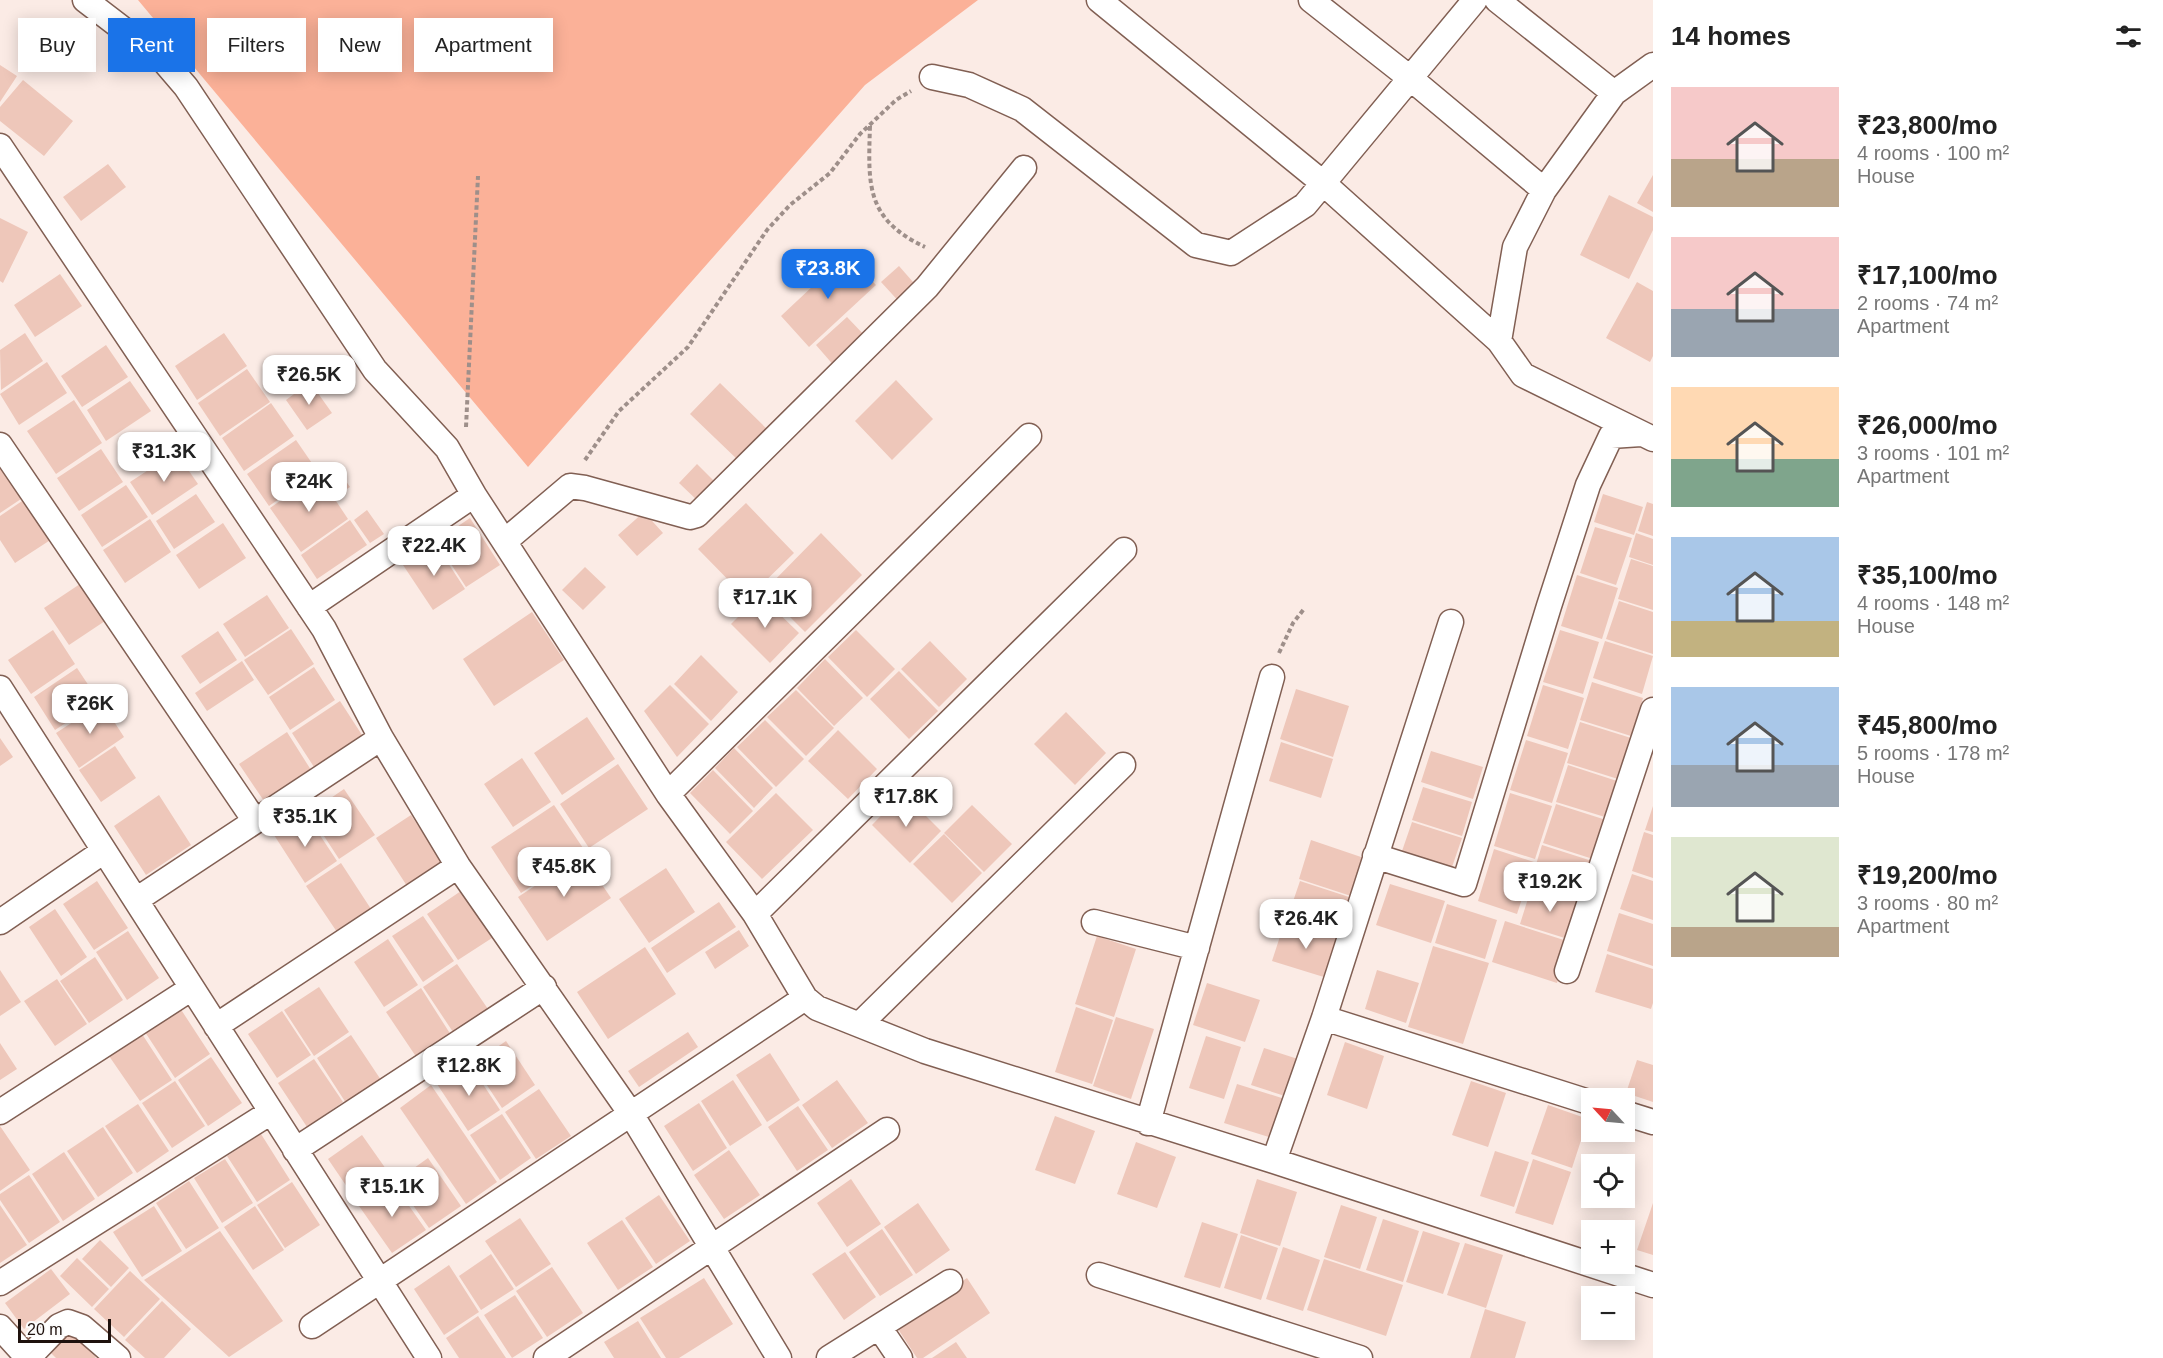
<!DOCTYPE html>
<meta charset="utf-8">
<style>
body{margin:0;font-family:Arial,sans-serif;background:#f6f6f6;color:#222;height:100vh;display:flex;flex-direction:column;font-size:22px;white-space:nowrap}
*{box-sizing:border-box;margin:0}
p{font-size:20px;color:#767676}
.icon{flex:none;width:33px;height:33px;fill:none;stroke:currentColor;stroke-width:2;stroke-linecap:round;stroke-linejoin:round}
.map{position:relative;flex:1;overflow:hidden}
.details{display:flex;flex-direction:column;background:#fff;width:510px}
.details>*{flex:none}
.hud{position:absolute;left:18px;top:18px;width:570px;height:54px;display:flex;gap:12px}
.needle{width:39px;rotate:296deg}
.tools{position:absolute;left:1581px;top:1088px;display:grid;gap:12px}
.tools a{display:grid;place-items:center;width:54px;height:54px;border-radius:0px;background:#fff;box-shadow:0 3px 15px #0003;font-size:30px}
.scale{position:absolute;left:18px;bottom:15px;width:93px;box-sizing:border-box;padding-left:6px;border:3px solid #1e110d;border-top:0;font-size:16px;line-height:21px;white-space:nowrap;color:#1e110d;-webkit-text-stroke:4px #fcfcfc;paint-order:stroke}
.price{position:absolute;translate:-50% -51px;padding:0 14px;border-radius:12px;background:#fff;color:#222;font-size:20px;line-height:39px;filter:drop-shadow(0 2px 3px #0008)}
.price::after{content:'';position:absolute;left:50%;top:36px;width:18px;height:14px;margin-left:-9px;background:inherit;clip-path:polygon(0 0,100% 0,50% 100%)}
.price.selected{background:#1a73e8;color:#fff}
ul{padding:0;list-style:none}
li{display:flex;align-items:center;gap:18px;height:150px;padding:0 18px}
li span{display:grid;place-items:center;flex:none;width:168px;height:120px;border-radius:0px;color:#555}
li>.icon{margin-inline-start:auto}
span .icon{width:72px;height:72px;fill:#fffc;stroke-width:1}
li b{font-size:26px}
h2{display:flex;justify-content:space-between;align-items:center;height:72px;padding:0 18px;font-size:26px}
.chip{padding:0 21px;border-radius:0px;background:#fff;box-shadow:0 3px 15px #0003;font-size:21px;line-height:54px}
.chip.selected{background:#1a73e8;color:#fff}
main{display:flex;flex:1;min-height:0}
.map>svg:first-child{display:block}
</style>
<main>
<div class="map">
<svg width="1653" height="1358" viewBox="0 0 1653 1358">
<rect width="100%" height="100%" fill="#fbebe5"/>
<path fill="#fbb198" d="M138,0H978L865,85L528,467Z"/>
<path fill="#eec7ba" d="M0,65L17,76L0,102Z
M23,80L73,121L44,156L0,121V107Z
M108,164L126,187L81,221L63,197Z
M1653,175V212L1637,203Z
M1609,195L1653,217V230L1629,279L1580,255Z
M0,218L28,232L3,283L0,281Z
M847,254L876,285L809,347L781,316Z
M899,266L920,290L903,306L881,282Z
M60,274L82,306L35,337L14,305Z
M1637,282L1653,291V356L1650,362L1606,338Z
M847,317L867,338L836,368L816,345Z
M25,333L43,361L1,390L0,350Z
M224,333L247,366L197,400L175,366Z
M106,345L128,377L82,407L61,376Z
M47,362L67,393L19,425L0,394Z
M247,369L270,402L220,436L198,403Z
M896,380L933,419L892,460L855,421Z
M130,381L151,411L106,441L87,410Z
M310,382L332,413L307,430L286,400Z
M720,383L770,432L740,462L690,414Z
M74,400L102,443L56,474L27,431Z
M271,403L294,436L244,471L222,438Z
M296,440L318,472L269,506L247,474Z
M101,449L123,482L79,511L57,478Z
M176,452L198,484L152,515L130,482Z
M0,463L27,495L0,513Z
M697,464L718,485L700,503L679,483Z
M336,467L350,487L336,496L322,477Z
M318,474L348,519L301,552L270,508Z
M126,485L148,517L102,547L81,515Z
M196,494L215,522L174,549L156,521Z
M1603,494L1643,507L1634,535L1594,522Z
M28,497L55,537L15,563L0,540V516Z
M1647,502L1653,504V536L1638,531Z
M746,503L794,553L747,599L698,549Z
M367,510L384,534L370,543L354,520Z
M644,512L663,533L637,556L618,535Z
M470,518L500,565L466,587L436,541Z
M150,519L171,552L125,583L103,550Z
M350,520L367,545L317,579L301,555Z
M223,523L246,558L199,589L176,555Z
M1595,527L1632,538L1616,585L1580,573Z
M821,533L862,575L805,632L764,591Z
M1636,533L1653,539V565L1629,557Z
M435,543L465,589L433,610L403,565Z
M1631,559L1653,566V610L1618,599Z
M585,567L606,587L583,610L562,590Z
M1577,575L1618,588L1602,639L1561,626Z
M83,582L108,619L69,645L44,608Z
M267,595L289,628L245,657L223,624Z
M760,595L799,633L770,663L731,624Z
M1619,601L1653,612V654L1606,639Z
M532,612L564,660L494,706L463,659Z
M291,629L314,664L268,695L244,660Z
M53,630L75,664L31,694L8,660Z
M856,630L895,669L867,697L828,657Z
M1560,630L1599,642L1583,694L1543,682Z
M218,631L237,660L200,684L181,656Z
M930,641L967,679L939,707L901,669Z
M1605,641L1653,656L1642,694L1593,678Z
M701,655L738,692L711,721L674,684Z
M825,659L863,698L834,726L797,688Z
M242,661L254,680L207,711L195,693Z
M314,667L335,700L290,730L269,697Z
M77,668L99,701L55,730L34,697Z
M899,671L938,711L909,739L870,699Z
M1592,682L1643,698L1631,736L1580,720Z
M670,685L709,724L677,757L644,711Z
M1543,685L1584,698L1568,749L1527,736Z
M1296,689L1349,706L1333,757L1280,739Z
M796,690L834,728L806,756L767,717Z
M340,701L362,735L314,767L292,733Z
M102,703L124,737L79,768L56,733Z
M1066,712L1106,753L1075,785L1034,744Z
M587,717L615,759L562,795L534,753Z
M765,720L804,759L776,787L737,747Z
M1580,722L1631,738L1618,779L1567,763Z
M838,730L877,769L848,799L808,761Z
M287,732L311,770L264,801L239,764Z
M0,738L13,757L0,766Z
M1526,740L1568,753L1552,803L1510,790Z
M1281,742L1333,759L1321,798L1269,781Z
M115,746L136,778L101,802L79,770Z
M734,748L773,788L754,808L715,768Z
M1431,751L1483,767L1473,799L1421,782Z
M522,758L551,802L513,827L484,784Z
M618,764L648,809L589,848L560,804Z
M1568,765L1617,781L1605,817L1556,802Z
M713,770L753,811L730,834L690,793Z
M1423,787L1472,802L1462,836L1412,820Z
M344,789L375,835L339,859L309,813Z
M776,793L813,830L762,879L726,842Z
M903,793L941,831L910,863L872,825Z
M1510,793L1552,806L1535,859L1494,846Z
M159,795L191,845L146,875L114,826Z
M1556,804L1606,820L1593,859L1543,843Z
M554,805L585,851L521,893L491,847Z
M972,805L1012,844L984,872L944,833Z
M1653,806V832L1645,830Z
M306,814L337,861L305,883L274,835Z
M411,815L442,862L407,886L376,838Z
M1412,822L1462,838L1451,870L1401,854Z
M1644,832L1653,835V878L1632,871Z
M944,834L982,873L952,903L913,864Z
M1311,840L1364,858L1351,896L1299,879Z
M1542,845L1592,861L1580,899L1530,884Z
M1494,849L1534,862L1517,914L1478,901Z
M582,855L611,898L547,941L518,897Z
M341,863L371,909L337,932L306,886Z
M666,868L695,912L649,943L619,899Z
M1632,874L1653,881V920L1620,909Z
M97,881L128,928L94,950L63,904Z
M1300,881L1349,897L1337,935L1287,919Z
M1390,884L1445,901L1431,943L1376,925Z
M1532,886L1580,902L1568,939L1520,924Z
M461,891L492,938L458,960L427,914Z
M719,902L736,927L667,973L651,948Z
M1447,904L1497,920L1485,959L1435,943Z
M55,909L87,957L61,976L29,927Z
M1619,913L1653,924V966L1607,951Z
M423,916L454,961L423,982L392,936Z
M1285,921L1340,938L1327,978L1272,961Z
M1505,921L1570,942L1557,983L1492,962Z
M739,930L749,946L715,969L705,952Z
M128,931L159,978L127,1000L96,952Z
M1097,936L1136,949L1114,1017L1075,1004Z
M388,939L418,985L384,1007L354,962Z
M1433,946L1489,963L1463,1044L1408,1027Z
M645,947L676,994L608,1039L577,992Z
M1607,954L1653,969V1003L1651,1009L1595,992Z
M95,957L123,1000L89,1023L60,981Z
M457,964L488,1009L453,1032L423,987Z
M0,970L21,1002L0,1016Z
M1377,970L1419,983L1406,1023L1365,1009Z
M57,979L87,1024L55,1046L24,1001Z
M1207,983L1260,1000L1245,1042L1193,1025Z
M319,987L349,1032L314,1056L284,1010Z
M421,988L451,1035L417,1058L386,1012Z
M1076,1007L1113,1020L1092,1084L1055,1072Z
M180,1008L210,1054L175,1078L145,1032Z
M282,1011L311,1055L277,1078L248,1034Z
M1116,1017L1154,1029L1131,1099L1093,1086Z
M688,1032L698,1047L639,1087L628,1071Z
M142,1034L172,1080L140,1101L109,1056Z
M351,1035L381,1080L346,1103L317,1058Z
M1206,1036L1241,1047L1224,1099L1189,1088Z
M506,1041L535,1085L502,1108L473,1064Z
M1345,1042L1384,1056L1367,1109L1327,1095Z
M0,1043L17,1069L0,1080Z
M1264,1048L1301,1060L1288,1097L1251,1085Z
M770,1053L800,1100L767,1122L736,1075Z
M211,1057L242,1103L208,1126L178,1080Z
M314,1059L343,1102L307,1127L278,1083Z
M1637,1060L1653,1065V1102L1626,1093Z
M469,1063L500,1110L468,1131L437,1084Z
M733,1080L762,1125L730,1146L701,1101Z
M837,1080L868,1123L832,1148L802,1105Z
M175,1081L205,1126L172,1148L142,1103Z
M1471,1081L1506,1093L1488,1147L1452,1135Z
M1237,1084L1288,1100L1275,1139L1224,1123Z
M431,1085L497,1182L466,1204L400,1108Z
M539,1089L571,1136L536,1159L505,1112Z
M699,1103L727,1148L693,1171L664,1126Z
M138,1104L169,1151L137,1173L105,1126Z
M1548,1105L1588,1119L1572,1168L1531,1154Z
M798,1106L828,1150L797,1171L768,1127Z
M502,1114L531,1158L500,1180L470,1135Z
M1055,1116L1095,1131L1075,1184L1035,1170Z
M0,1126L30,1170L0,1191Z
M103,1127L133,1173L98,1197L67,1151Z
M261,1134L290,1180L257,1202L227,1156Z
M362,1135L393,1179L358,1203L328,1159Z
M1136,1142L1176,1157L1157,1208L1117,1194Z
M729,1150L760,1195L724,1219L694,1175Z
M1495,1151L1529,1162L1514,1207L1480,1196Z
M64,1152L95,1199L63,1221L32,1174Z
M428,1158L461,1206L429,1228L396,1181Z
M225,1159L253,1203L222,1223L194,1178Z
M1533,1159L1571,1172L1553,1225L1515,1213Z
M29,1175L60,1222L29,1243L0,1200V1194Z
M851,1179L881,1224L847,1247L817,1203Z
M1257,1179L1297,1192L1280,1246L1240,1233Z
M189,1181L219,1228L186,1249L156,1203Z
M292,1182L320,1225L285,1248L257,1205Z
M393,1183L426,1230L392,1253L359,1206Z
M659,1195L690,1241L656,1264L625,1218Z
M918,1203L950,1250L916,1274L884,1227Z
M1653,1203V1255L1637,1250Z
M0,1205L27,1245L0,1263Z
M1341,1205L1377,1217L1360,1269L1324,1257Z
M154,1206L182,1251L142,1277L113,1232Z
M255,1206L284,1250L253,1270L224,1227Z
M520,1218L551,1264L516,1287L485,1241Z
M1383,1219L1419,1231L1403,1282L1366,1270Z
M622,1220L653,1267L618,1290L587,1243Z
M1202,1222L1238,1234L1220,1288L1184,1277Z
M882,1229L913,1275L880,1296L849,1252Z
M220,1231L283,1321L229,1357L144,1280Z
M1423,1231L1460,1243L1443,1294L1406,1282Z
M1241,1235L1278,1248L1261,1300L1224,1288Z
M100,1240L129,1268L111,1287L82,1259Z
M1465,1243L1503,1255L1486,1308L1447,1295Z
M1283,1247L1320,1260L1303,1311L1266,1299Z
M845,1252L876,1297L844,1320L812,1274Z
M491,1254L514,1289L481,1310L459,1276Z
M77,1258L109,1289L92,1307L60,1276Z
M1324,1259L1403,1285L1386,1336L1307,1310Z
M449,1265L479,1312L444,1335L414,1289Z
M552,1267L583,1313L547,1337L516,1291Z
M51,1269L70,1294L24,1329L5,1303Z
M130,1271L160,1299L124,1337L94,1309Z
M704,1278L733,1324L679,1358H666L640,1318Z
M967,1278L990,1313L923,1358H917L896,1326Z
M515,1295L543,1338L512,1358L484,1315Z
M162,1301L191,1329L164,1358H145L125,1340Z
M1485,1309L1526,1322L1515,1358H1470Z
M478,1316L506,1358H459L446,1338Z
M638,1321L661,1358H614L604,1342Z
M66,1329L96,1357L95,1358H56L47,1349Z
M956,1342L967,1358H932Z"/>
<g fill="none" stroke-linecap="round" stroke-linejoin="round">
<defs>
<path id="street" d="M85,0L162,59L186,87L375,370L447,448L474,495
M1099,0L1323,183L1499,341L1523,375L1653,439
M1311,0L1410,78L1544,190
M1497,0L1614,93
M932,77L969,85L1022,109L1196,245L1231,253L1305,205L1475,0
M0,146L324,629L381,738L458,866L631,1114L779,1358
M1499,341L1515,247L1544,190L1614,93L1653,65
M0,445L255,821
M505,541L570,486L585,488L690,517L697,515L927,287L1024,168
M309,607L474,495L668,794L755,914L805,998L817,1008L925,1051L1274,1161L1653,1285
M0,688L429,1358
M668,794L1029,436
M1375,856L1464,884L1549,606L1588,485L1611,436L1641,434
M136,900L381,738
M755,914L1124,550
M0,922L104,851
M1094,922L1197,948
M1567,971L1653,710
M1324,1018L1592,1103
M860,1024L1123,765
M216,1026L458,866
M0,1112L192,988
M1624,1113L1653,1122
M1148,1123L1272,677
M295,1150L544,987
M1274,1161L1324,1018L1451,622
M1099,1275L1360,1358
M0,1283L271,1112
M312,1326L805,998
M0,1327L28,1358
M879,1327L900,1358
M28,1358L59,1326L68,1322L82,1327L118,1358
M546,1358L887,1130
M829,1358L950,1282"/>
</defs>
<use href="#street" stroke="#815f53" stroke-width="27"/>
<path stroke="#9e8f8a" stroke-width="4" stroke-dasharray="4.5 3" stroke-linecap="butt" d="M870,126C868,186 866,219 925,247
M466,427L478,176
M585,460L619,411L688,347L767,230L790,205L830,173L860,134L896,100L911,91
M1279,653L1293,623L1304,609"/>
<use href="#street" stroke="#fff" stroke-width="24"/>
</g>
</svg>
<div class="tools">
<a><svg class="needle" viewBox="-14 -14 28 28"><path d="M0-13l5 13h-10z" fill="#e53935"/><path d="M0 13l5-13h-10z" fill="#767676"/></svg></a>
<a><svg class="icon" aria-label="locate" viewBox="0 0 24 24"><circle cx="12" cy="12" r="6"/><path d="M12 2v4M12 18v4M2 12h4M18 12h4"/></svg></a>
<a>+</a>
<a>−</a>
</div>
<div class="scale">20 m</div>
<b class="price selected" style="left:828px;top:300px">₹23.8K</b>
<b class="price" style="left:309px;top:406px">₹26.5K</b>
<b class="price" style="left:164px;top:483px">₹31.3K</b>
<b class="price" style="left:309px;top:513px">₹24K</b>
<b class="price" style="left:434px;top:577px">₹22.4K</b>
<b class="price" style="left:765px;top:629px">₹17.1K</b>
<b class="price" style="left:90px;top:735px">₹26K</b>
<b class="price" style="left:906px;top:828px">₹17.8K</b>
<b class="price" style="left:305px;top:848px">₹35.1K</b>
<b class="price" style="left:564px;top:898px">₹45.8K</b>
<b class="price" style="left:1550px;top:913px">₹19.2K</b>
<b class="price" style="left:1306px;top:950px">₹26.4K</b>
<b class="price" style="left:469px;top:1097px">₹12.8K</b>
<b class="price" style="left:392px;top:1218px">₹15.1K</b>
<div class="hud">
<a class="chip">Buy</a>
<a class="chip selected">Rent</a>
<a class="chip">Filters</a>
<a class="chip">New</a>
<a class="chip">Apartment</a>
</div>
</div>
<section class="details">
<h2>14 homes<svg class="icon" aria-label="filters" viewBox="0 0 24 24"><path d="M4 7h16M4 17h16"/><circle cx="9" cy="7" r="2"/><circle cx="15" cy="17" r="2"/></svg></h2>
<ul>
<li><span style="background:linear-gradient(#f6c9c9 60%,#b9a48a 0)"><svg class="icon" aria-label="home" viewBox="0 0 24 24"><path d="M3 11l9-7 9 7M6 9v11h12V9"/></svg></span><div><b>₹23,800/mo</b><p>4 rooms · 100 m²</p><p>House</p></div></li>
<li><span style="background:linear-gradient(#f6c9c9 60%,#9aa5b1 0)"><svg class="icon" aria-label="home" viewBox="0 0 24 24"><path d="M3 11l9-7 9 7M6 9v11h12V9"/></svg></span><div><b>₹17,100/mo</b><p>2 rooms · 74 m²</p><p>Apartment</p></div></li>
<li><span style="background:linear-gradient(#ffd9b3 60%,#7fa58c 0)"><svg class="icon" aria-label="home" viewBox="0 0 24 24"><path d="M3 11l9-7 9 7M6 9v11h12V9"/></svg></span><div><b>₹26,000/mo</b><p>3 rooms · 101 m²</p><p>Apartment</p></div></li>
<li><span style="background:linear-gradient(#a9c7e8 70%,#c2b280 0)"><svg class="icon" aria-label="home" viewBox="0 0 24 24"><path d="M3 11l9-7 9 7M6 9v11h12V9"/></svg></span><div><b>₹35,100/mo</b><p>4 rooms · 148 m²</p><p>House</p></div></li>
<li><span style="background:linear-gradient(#a9c7e8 65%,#9aa5b1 0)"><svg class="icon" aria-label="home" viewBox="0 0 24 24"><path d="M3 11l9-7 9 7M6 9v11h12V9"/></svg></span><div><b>₹45,800/mo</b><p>5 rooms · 178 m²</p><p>House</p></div></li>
<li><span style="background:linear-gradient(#dfe7d0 75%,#b9a48a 0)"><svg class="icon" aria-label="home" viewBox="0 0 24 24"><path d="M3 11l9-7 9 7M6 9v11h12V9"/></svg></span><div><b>₹19,200/mo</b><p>3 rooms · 80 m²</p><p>Apartment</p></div></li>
</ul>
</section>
</main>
